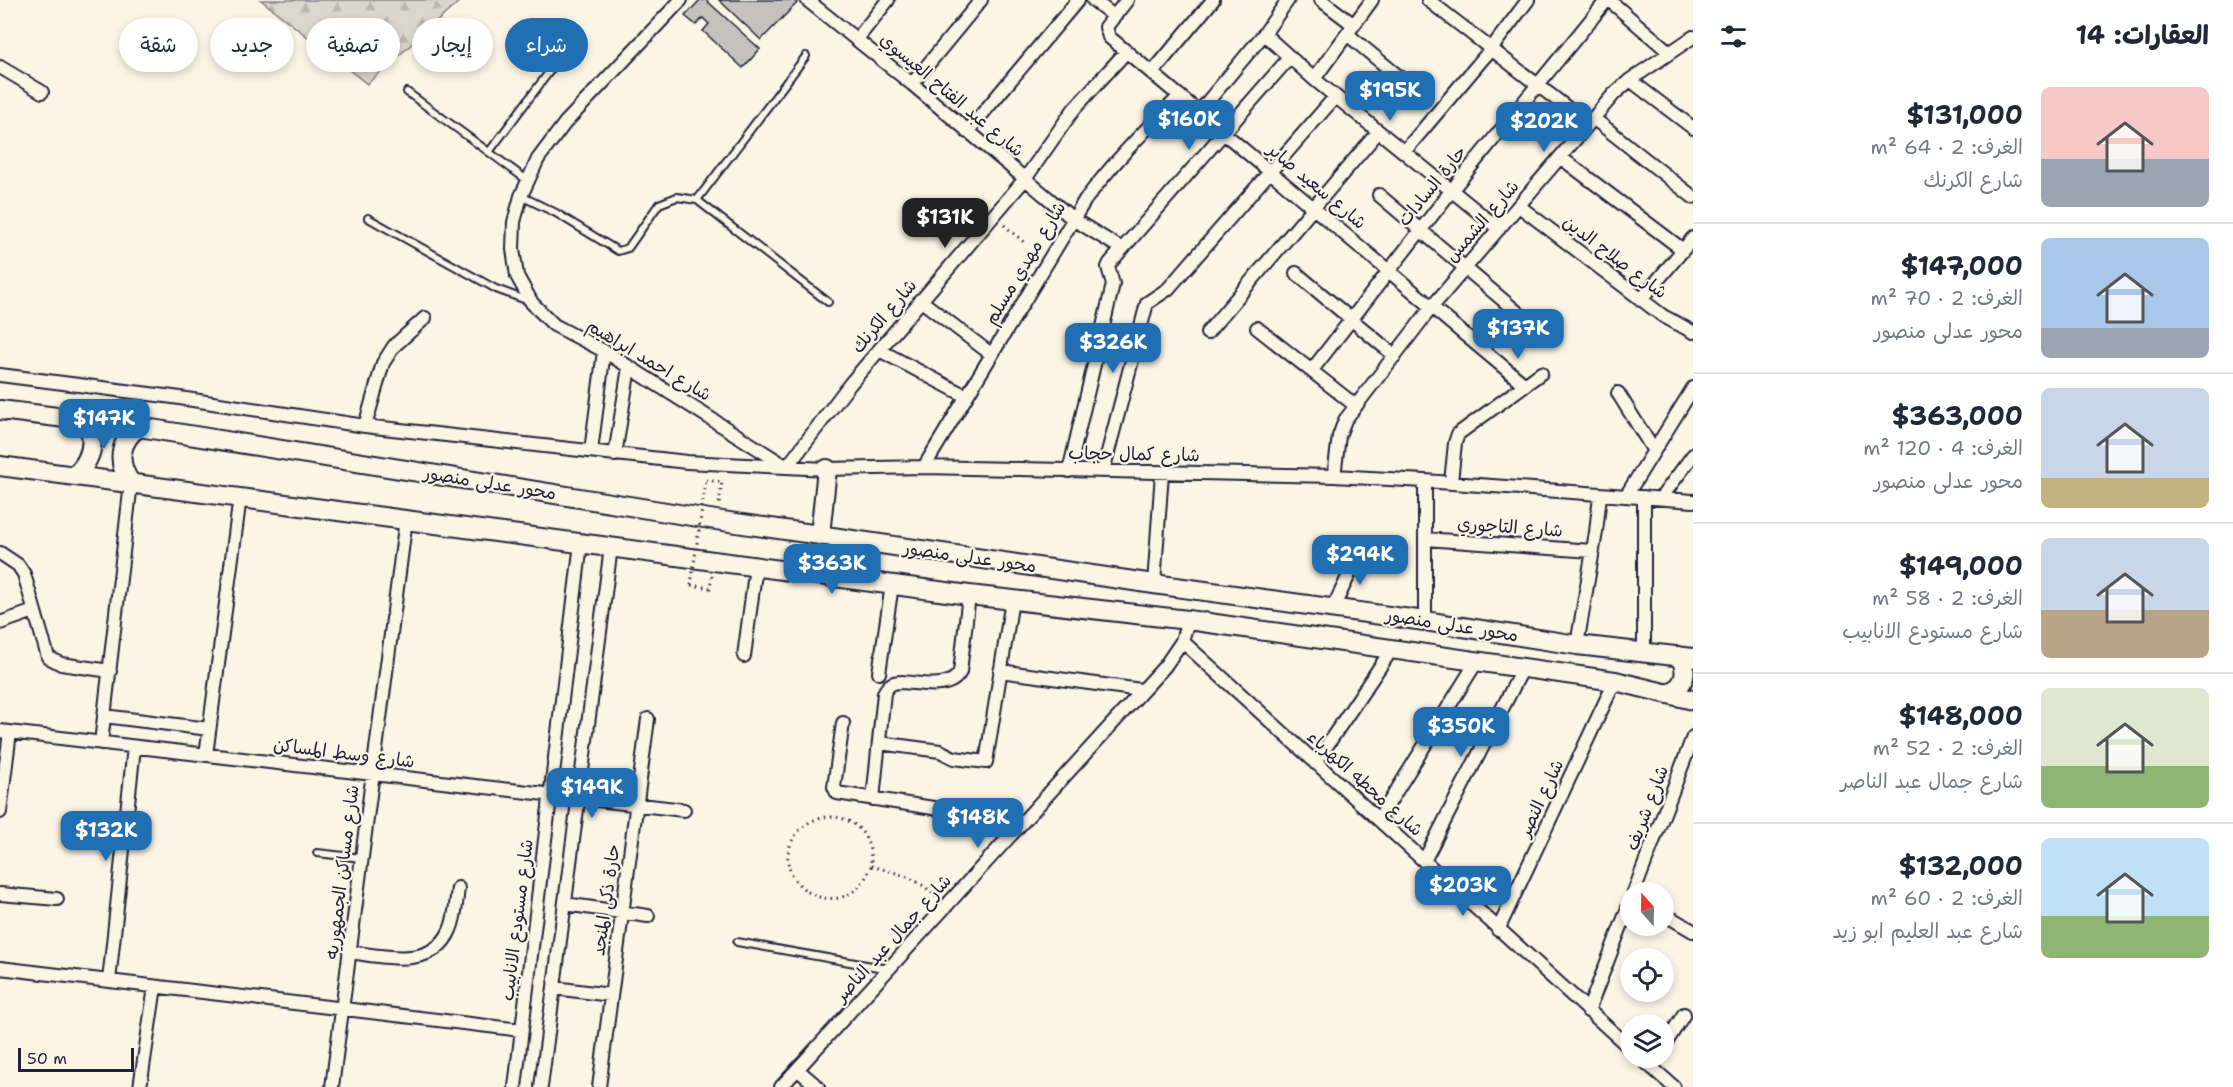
<!DOCTYPE html>
<html lang="ar">
<meta charset="utf-8">
<style>
body{margin:0;font-family:"Shantell Sans","Playpen Sans Arabic",sans-serif;background:#f2f2f3;color:#1f2937;direction:rtl;height:100vh;display:flex;flex-direction:column;font-size:22px;white-space:nowrap}
*{box-sizing:border-box;margin:0}
p{font-size:20px;color:#747a83}
.icon{flex:none;width:33px;height:33px;fill:none;stroke:currentColor;stroke-width:2;stroke-linecap:round;stroke-linejoin:round}
.map{position:relative;flex:1;overflow:hidden;direction:ltr}
.sheet{display:flex;flex-direction:column;background:#fff;width:540px}
.sheet>*{flex:none}
.top-card{position:absolute;left:18px;top:18px;width:570px;height:54px;direction:rtl;display:flex;gap:12px}
.needle{width:39px;rotate:340deg}
.fabs{position:absolute;left:1620px;top:882px;display:grid;gap:12px}
.fabs a{display:grid;place-items:center;width:54px;height:54px;border-radius:50%;background:#fff;box-shadow:0 3px 9px #0003;font-size:30px}
.scale{position:absolute;left:18px;bottom:15px;width:116px;box-sizing:border-box;padding-left:6px;border:3px solid #22223b;border-top:0;font-size:16px;line-height:21px;white-space:nowrap;color:#22223b;-webkit-text-stroke:4px #fcf5e5;paint-order:stroke}
.price{position:absolute;translate:-50% -51px;padding:0 14px;border-radius:12px;background:#1f6fb2;color:#fff;font-size:20px;line-height:39px;filter:drop-shadow(0 2px 3px #0008)}
.price::after{content:'';position:absolute;left:50%;top:36px;width:18px;height:14px;margin-left:-9px;background:inherit;clip-path:polygon(0 0,100% 0,50% 100%)}
.price.current{background:#222;color:#fff}
ul{padding:0;list-style:none}
li{display:flex;align-items:center;gap:18px;height:150px;padding:0 24px}
li+li{border-top:2px solid #e0e1e3}
li span{display:grid;place-items:center;flex:none;width:168px;height:120px;border-radius:9px;color:#555}
li>.icon{margin-inline-start:auto}
span .icon{width:72px;height:72px;fill:#fffc;stroke-width:1}
li b{font-size:26px}
h2{display:flex;justify-content:space-between;align-items:center;height:72px;padding:0 24px;font-size:26px}
.tag{padding:0 21px;border-radius:27px;background:#fff;box-shadow:0 3px 9px #0003;font-size:21px;line-height:54px}
.tag.current{background:#1f6fb2;color:#fff}
main{display:flex;flex:1;min-height:0}
.map>svg:first-child{display:block}
</style>
<main>
<section class="sheet">
<h2>العقارات: 14<svg class="icon" aria-label="filters" viewBox="0 0 24 24"><path d="M4 7h16M4 17h16"/><circle cx="9" cy="7" r="2"/><circle cx="15" cy="17" r="2"/></svg></h2>
<ul>
<li><span style="background:linear-gradient(#f6c9c9 60%,#9aa5b1 0)"><svg class="icon" aria-label="home" viewBox="0 0 24 24"><path d="M3 11l9-7 9 7M6 9v11h12V9"/></svg></span><div><b>$131,000</b><p>الغرف: 2 · 64 m²</p><p>شارع الكرنك</p></div></li>
<li><span style="background:linear-gradient(#a9c7e8 75%,#9aa5b1 0)"><svg class="icon" aria-label="home" viewBox="0 0 24 24"><path d="M3 11l9-7 9 7M6 9v11h12V9"/></svg></span><div><b>$147,000</b><p>الغرف: 2 · 70 m²</p><p>محور عدلى منصور</p></div></li>
<li><span style="background:linear-gradient(#c9d6e8 75%,#c2b280 0)"><svg class="icon" aria-label="home" viewBox="0 0 24 24"><path d="M3 11l9-7 9 7M6 9v11h12V9"/></svg></span><div><b>$363,000</b><p>الغرف: 4 · 120 m²</p><p>محور عدلى منصور</p></div></li>
<li><span style="background:linear-gradient(#c9d6e8 60%,#b9a48a 0)"><svg class="icon" aria-label="home" viewBox="0 0 24 24"><path d="M3 11l9-7 9 7M6 9v11h12V9"/></svg></span><div><b>$149,000</b><p>الغرف: 2 · 58 m²</p><p>شارع مستودع الانابيب</p></div></li>
<li><span style="background:linear-gradient(#dfe7d0 65%,#8fb573 0)"><svg class="icon" aria-label="home" viewBox="0 0 24 24"><path d="M3 11l9-7 9 7M6 9v11h12V9"/></svg></span><div><b>$148,000</b><p>الغرف: 2 · 52 m²</p><p>شارع جمال عبد الناصر</p></div></li>
<li><span style="background:linear-gradient(#bfe0f5 65%,#8fb573 0)"><svg class="icon" aria-label="home" viewBox="0 0 24 24"><path d="M3 11l9-7 9 7M6 9v11h12V9"/></svg></span><div><b>$132,000</b><p>الغرف: 2 · 60 m²</p><p>شارع عبد العليم ابو زيد</p></div></li>
</ul>
</section>
<div class="map">
<svg width="1693" height="1087" viewBox="0 0 1693 1087">
<defs>
<pattern id="forest-firs" width="22" height="20" patternUnits="userSpaceOnUse" patternTransform="scale(1.5)"><rect width="22" height="20" fill="#dcd6cc"/><path d="M5 1l3.5 6h-7zM16 11l3.5 6h-7z" fill="#bcb7b0"/></pattern>
</defs>
<rect width="100%" height="100%" fill="#fcf5e5"/>
<filter id="ink" filterUnits="userSpaceOnUse"><feTurbulence type="fractalNoise" baseFrequency=".0167" numOctaves="2"/><feDisplacementMap in="SourceGraphic" scale="12" xChannelSelector="R" yChannelSelector="G"/><feConvolveMatrix kernelMatrix="1 2 1 2 8 2 1 2 1" color-interpolation-filters="sRGB"/></filter>
<g filter="url(#ink)">
<path fill="url(#forest-firs)" stroke="#7f7c84" stroke-width="1.5" d="M261,0H461L367,84Z"/>
<path fill="#c6c1bb" stroke="#22223b" stroke-width="1.5" d="M700,0H706L760,49L743,68L703,31L709,24L703,18L696,25L685,16Z
M719,0H794L797,3L761,40Z"/>
<g fill="none" stroke-linecap="round" stroke-linejoin="round">
<defs>
<path id="service" d="M407,92L527,180
M489,152L561,56
M521,196L556,213L618,251L628,248L659,204L677,197L697,200L828,302
M697,200L806,56
M368,218L496,289L529,301
M317,853L362,858
M737,942L889,969"/>
<path id="minor" d="M681,0L565,123L538,159L521,196L514,222L513,249L517,276L532,303L554,325L604,351L787,467L850,384L1025,179L1074,109L1126,52
M807,0L912,84L1073,219L1122,249
M1093,0L1114,16
M1127,0L1106,27L1109,37L1525,385
M1321,0L1354,25
M1428,0L1588,124
M1609,0L1669,52
M1264,34L1314,79L1499,229
M1347,34L1410,86
M857,39L888,0
M0,67L42,92
M1152,73L1213,0
M1314,79L1372,0
M1630,80L1693,128
M912,84L981,0
M1199,112L1264,34L1288,0
M1593,118L1693,197
M967,132L1078,0
M1404,152L1491,49L1528,0
M1560,157L1683,250
M1379,195L1530,323
M1519,206L1663,316L1693,332
M1296,273L1395,356
M920,300L991,354
M1641,300L1693,238
M1257,328L1356,406
M1207,333L1378,132
M879,350L966,396
M1312,370L1451,191L1607,0
M0,375L173,397L365,426L687,462L827,469L924,467L1334,476L1425,481L1693,501
M1618,393L1654,451
M365,426L383,363L394,346L425,318
M591,451L604,351
M615,455L629,367
M924,467L1085,200C1114,162 1145,129 1180,96
M1069,471L1113,284L1108,267L1110,263L1290,57
M1103,471L1147,303L1168,289L1335,97
M1334,476L1339,436L1345,420L1431,308L1614,94L1630,80L1693,37
M1425,481V621
M1451,482L1455,443L1458,434L1541,373
M1626,496L1693,388
M1644,497V652
M1661,498L1693,455
M1425,539L1592,551
M0,553L18,565L24,574L48,657L61,664L110,671
M1154,584L1162,473
M1333,608L1361,550
M0,623L34,611
M1182,641L1630,1048
M1577,645L1596,532L1600,495
M744,656L756,566
M1000,671L1141,690
M879,673L892,585
M104,716L209,729
M843,723L834,787L837,793L1023,822
M0,731L684,810
M101,743L131,483
M879,743L940,751L954,758L986,762L1012,600
M206,755L240,497
M1315,763L1392,649
M873,799L884,693C888,684 893,682 902,682C921,683 950,691 960,672L969,595
M0,812L10,732
M1379,819L1477,661
M1424,861L1523,668
M1634,892L1693,737
M0,894L57,899
M565,904L648,916
M1664,914L1693,931
M1498,930L1615,681
M349,952C383,956 433,970 450,930C456,917 456,902 458,888
M0,968L521,1030
M109,981L134,747
M554,988L611,995
M1588,1011L1630,903
M1664,1046L1684,1014
M1641,1058L1674,1087
M798,1070L818,1087
M140,1087L155,987
M332,1087L406,519
M515,1087L581,543
M541,1087L611,547
M599,1087L648,719
M781,1087L1165,666L1182,641L1188,620"/>
<path id="secondary" d="M0,410L139,427L716,520L1154,584L1425,621L1577,645L1693,658
M0,466L969,595L1188,620L1615,681L1693,700
M74,476C91,461 96,443 88,422
M131,483C116,463 119,441 139,427
M820,535L827,469
M1670,693C1685,685 1689,671 1679,656"/>
</defs>
<use href="#service" stroke="#22223b" stroke-width="10"/>
<use href="#minor" stroke="#22223b" stroke-width="16"/>
<use href="#secondary" stroke="#22223b" stroke-width="22"/>
<path stroke="#22223b" stroke-width="3" stroke-dasharray="1.5 4.5" stroke-linecap="butt" d="M1004,225L1025,243
M706,480L722,482L719,505
M691,585L710,588L712,575
M871,866C846,934 760,882 797,833C805,823 817,817 829,817C858,816 873,841 871,866C896,873 918,877 936,897"/>
<use href="#service" stroke="#fcf5e5" stroke-width="6"/>
<use href="#minor" stroke="#fcf5e5" stroke-width="12"/>
<use href="#secondary" stroke="#fcf5e5" stroke-width="18"/>
<path stroke="#22223b" stroke-width="3" stroke-dasharray="1.5 4.5" stroke-linecap="butt" d="M691,585L706,480"/>
</g>
</g>
<g text-anchor="middle" dominant-baseline="central" stroke-width="4.5" stroke-linejoin="round" paint-order="stroke">
<g font-size="18" fill="#22223b" stroke="#fcf5e5">
<text transform="translate(952 95) rotate(40)">شارع عبد الفتاح العيسوي</text>
<text transform="translate(1317 186) rotate(40)">شارع سعيد صابر</text>
<text transform="translate(1432 186) rotate(-51)">حارة السادات</text>
<text transform="translate(1482 221) rotate(-49)">شارع الشمس</text>
<text transform="translate(1615 257) rotate(37)">شارع صلاح الدين</text>
<text transform="translate(1025 263) rotate(-59)">شارع مهدي مسلم</text>
<text transform="translate(884 316) rotate(-50)">شارع الكرنك</text>
<text transform="translate(649 360) rotate(31)">شارع احمد ابراهيم</text>
<text transform="translate(1134 454) rotate(1)">شارع كمال حجاب</text>
<text transform="translate(490 483) rotate(9)">محور عدلى منصور</text>
<text transform="translate(1510 527) rotate(4)">شارع التاجوري</text>
<text transform="translate(970 557) rotate(8)">محور عدلى منصور</text>
<text transform="translate(1452 625) rotate(9)">محور عدلى منصور</text>
<text transform="translate(344 753) rotate(7)">شارع وسط المساكن</text>
<text transform="translate(1365 783) rotate(42)">شارع محطه الكهرباء</text>
<text transform="translate(1541 798) rotate(-65)">شارع النصر</text>
<text transform="translate(1647 808) rotate(-69)">شارع شريف</text>
<text transform="translate(342 872) rotate(-83)">شارع مساكن الجمهوريه</text>
<text transform="translate(606 900) rotate(-82)">حارة ذكى المنجد</text>
<text transform="translate(517 920) rotate(-83)">شارع مستودع الانابيب</text>
<text transform="translate(893 938) rotate(-48)">شارع جمال عبد الناصر</text>
</g>
</g>
</svg>
<div class="fabs">
<a><svg class="needle" viewBox="-14 -14 28 28"><path d="M0-13l5 13h-10z" fill="#e53935"/><path d="M0 13l5-13h-10z" fill="#747a83"/></svg></a>
<a><svg class="icon" aria-label="locate" viewBox="0 0 24 24"><circle cx="12" cy="12" r="6"/><path d="M12 2v4M12 18v4M2 12h4M18 12h4"/></svg></a>
<a><svg class="icon" aria-label="layers" viewBox="0 0 24 24"><path d="M12 4l9 5-9 5-9-5zM3 14l9 5 9-5"/></svg></a>
</div>
<div class="scale">50 m</div>
<b class="price" style="left:1390px;top:122px">$195K</b>
<b class="price" style="left:1189px;top:151px">$160K</b>
<b class="price" style="left:1544px;top:153px">$202K</b>
<b class="price current" style="left:945px;top:249px">$131K</b>
<b class="price" style="left:1518px;top:360px">$137K</b>
<b class="price" style="left:1113px;top:374px">$326K</b>
<b class="price" style="left:104px;top:450px">$147K</b>
<b class="price" style="left:1360px;top:586px">$294K</b>
<b class="price" style="left:832px;top:595px">$363K</b>
<b class="price" style="left:1461px;top:758px">$350K</b>
<b class="price" style="left:592px;top:819px">$149K</b>
<b class="price" style="left:978px;top:849px">$148K</b>
<b class="price" style="left:106px;top:862px">$132K</b>
<b class="price" style="left:1463px;top:917px">$203K</b>
<div class="top-card">
<a class="tag current">شراء</a>
<a class="tag">إيجار</a>
<a class="tag">تصفية</a>
<a class="tag">جديد</a>
<a class="tag">شقة</a>
</div>
</div>
</main>
